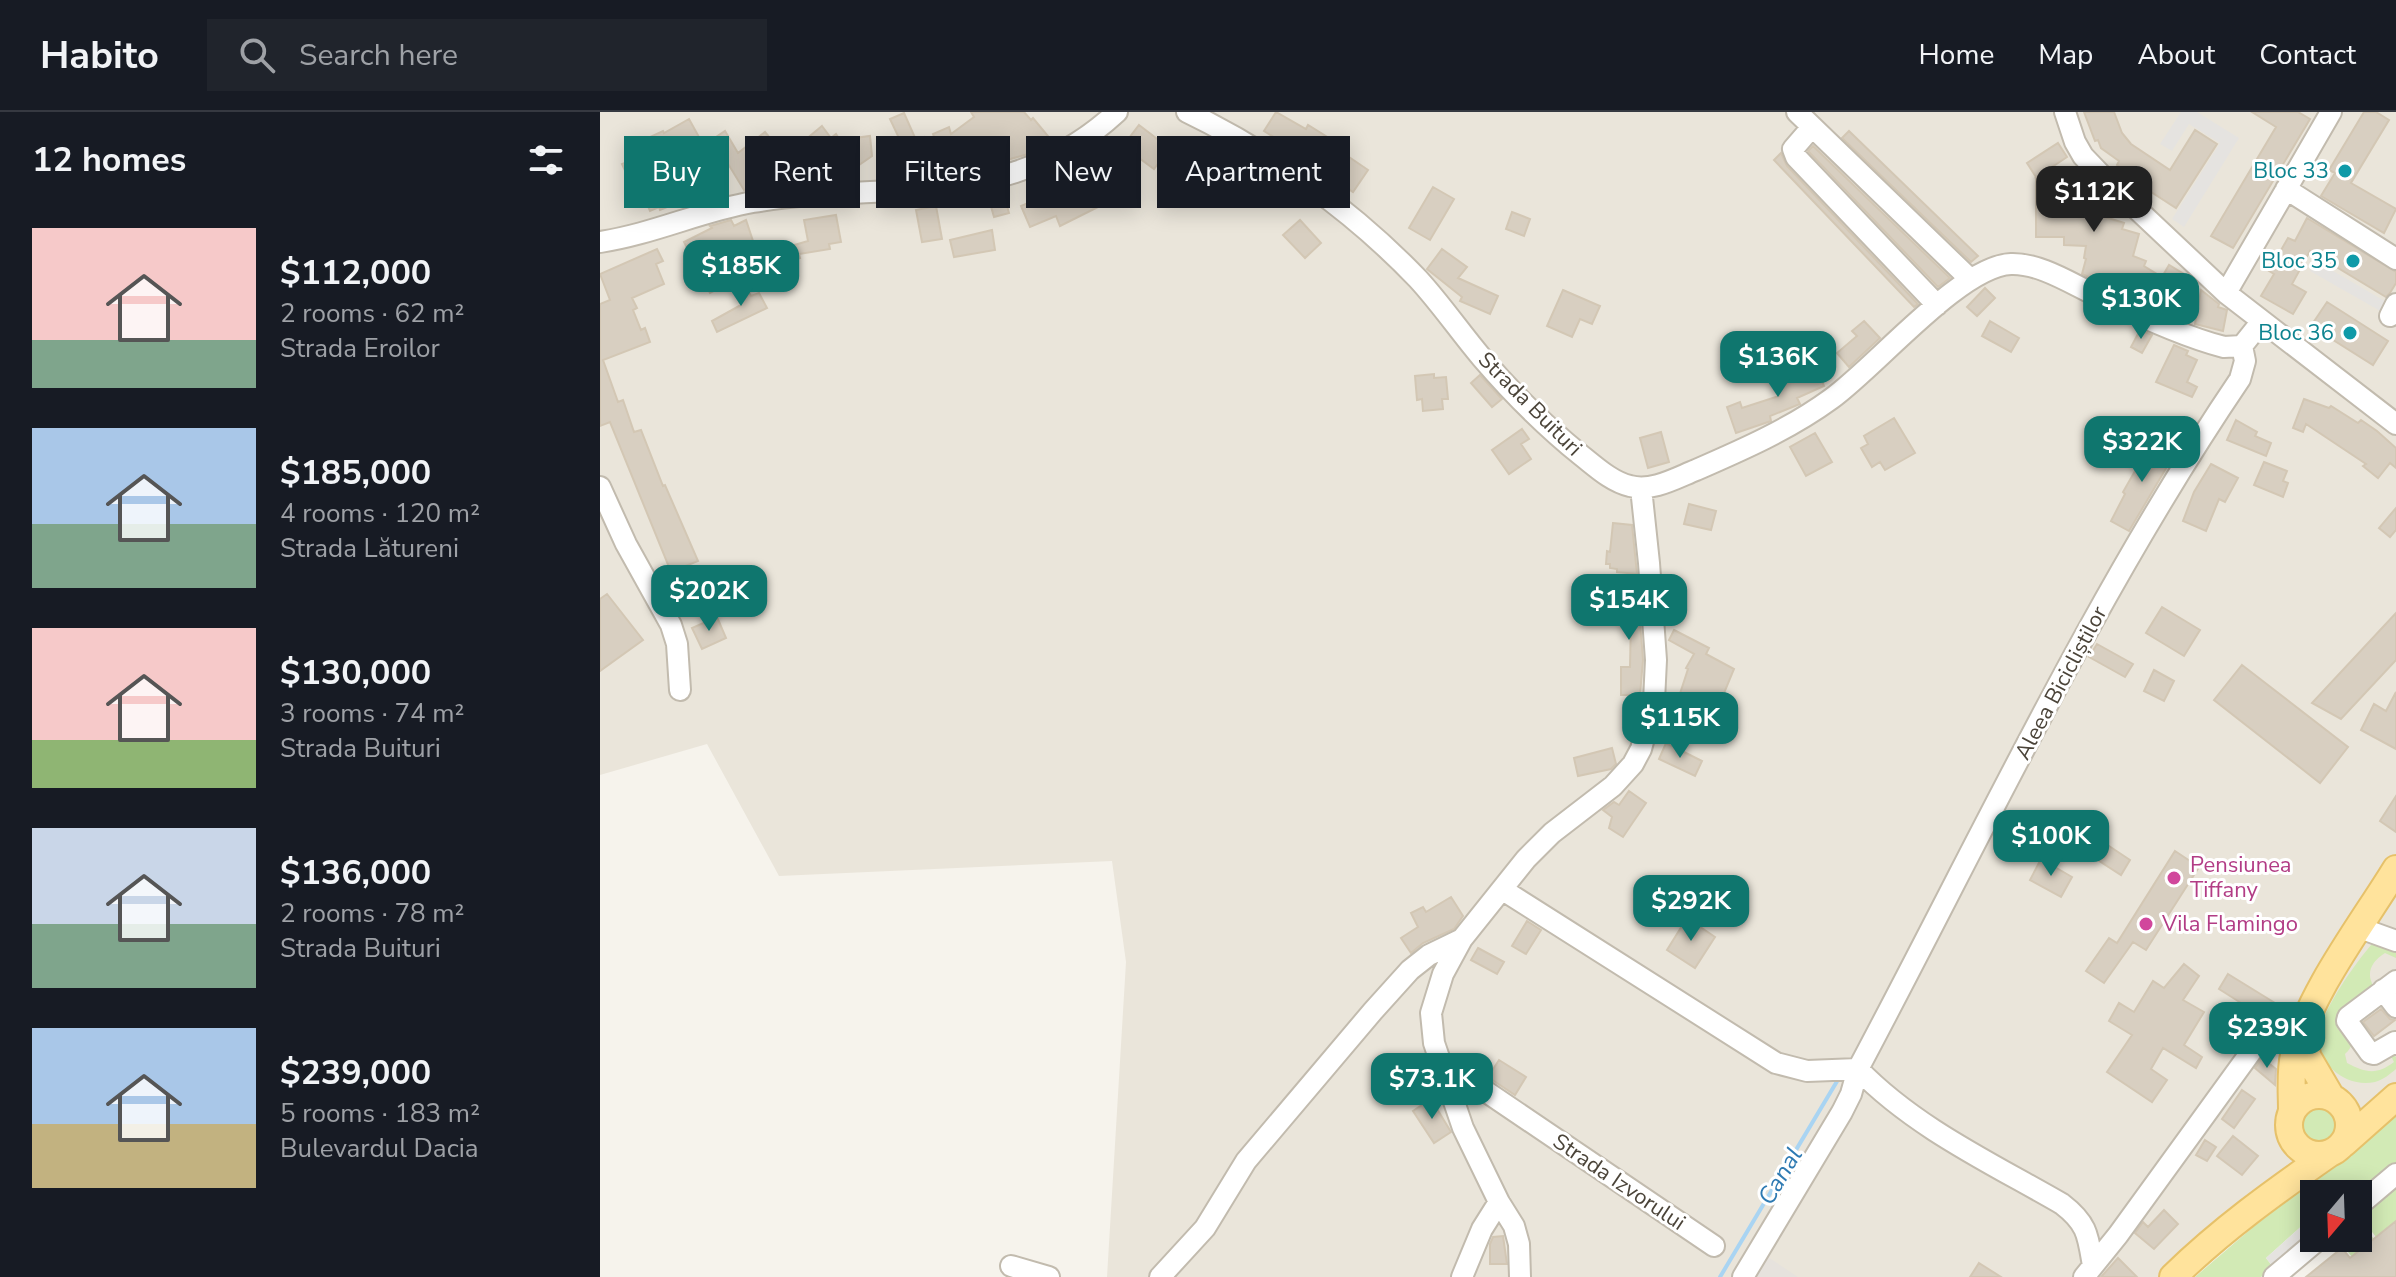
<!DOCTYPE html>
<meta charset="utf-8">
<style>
body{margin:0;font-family:"Nunito Sans",sans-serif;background:#20242c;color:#f1f3f6;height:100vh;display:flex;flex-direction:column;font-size:30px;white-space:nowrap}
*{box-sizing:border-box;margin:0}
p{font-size:26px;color:#9ea1a6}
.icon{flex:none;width:44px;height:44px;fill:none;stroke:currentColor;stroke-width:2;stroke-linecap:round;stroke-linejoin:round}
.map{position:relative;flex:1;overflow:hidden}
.drawer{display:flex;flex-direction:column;background:#171b24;width:600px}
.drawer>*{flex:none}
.top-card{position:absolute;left:24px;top:24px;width:760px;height:72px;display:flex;gap:16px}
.needle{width:52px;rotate:199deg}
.fabs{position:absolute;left:1700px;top:1068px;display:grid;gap:16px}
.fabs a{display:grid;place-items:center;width:72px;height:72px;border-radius:0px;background:#171b24;box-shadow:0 4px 20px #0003;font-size:40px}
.price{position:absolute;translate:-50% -68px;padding:0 18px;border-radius:16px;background:#0f766e;color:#fff;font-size:26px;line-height:52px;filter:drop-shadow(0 2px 4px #0008)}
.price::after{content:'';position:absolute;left:50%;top:48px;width:24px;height:18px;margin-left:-12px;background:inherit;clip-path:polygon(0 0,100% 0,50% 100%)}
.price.selected{background:#222;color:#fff}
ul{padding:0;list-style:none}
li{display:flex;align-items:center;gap:24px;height:200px;padding:0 32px}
li span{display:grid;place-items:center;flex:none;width:224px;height:160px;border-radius:0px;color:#555}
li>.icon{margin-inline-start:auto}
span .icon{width:96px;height:96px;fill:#fffc;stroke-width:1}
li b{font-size:34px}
h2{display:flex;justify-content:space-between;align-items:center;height:96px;padding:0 32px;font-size:34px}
.tag{padding:0 28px;border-radius:0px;background:#171b24;box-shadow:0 4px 20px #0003;font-size:28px;line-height:72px}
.tag.selected{background:#0f766e;color:#fff}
header{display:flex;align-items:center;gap:48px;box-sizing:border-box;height:112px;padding:0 40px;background:#171b24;border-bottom:2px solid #363941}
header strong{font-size:38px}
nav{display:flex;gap:44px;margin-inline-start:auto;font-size:28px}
.search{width:560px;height:72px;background:#20242c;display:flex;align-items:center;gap:20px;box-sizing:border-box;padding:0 28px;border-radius:0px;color:#9ea1a6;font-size:30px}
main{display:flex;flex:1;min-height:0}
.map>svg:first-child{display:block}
</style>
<header>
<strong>Habito</strong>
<div class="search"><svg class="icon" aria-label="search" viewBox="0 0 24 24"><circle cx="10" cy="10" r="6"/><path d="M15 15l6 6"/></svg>Search here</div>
<nav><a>Home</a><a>Map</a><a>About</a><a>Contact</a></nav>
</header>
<main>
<section class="drawer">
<h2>12 homes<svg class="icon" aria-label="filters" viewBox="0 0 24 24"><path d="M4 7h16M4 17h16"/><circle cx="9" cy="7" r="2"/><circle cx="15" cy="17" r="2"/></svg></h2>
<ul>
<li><span style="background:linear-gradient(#f6c9c9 70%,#7fa58c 0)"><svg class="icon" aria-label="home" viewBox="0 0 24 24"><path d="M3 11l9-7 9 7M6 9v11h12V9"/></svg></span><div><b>$112,000</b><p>2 rooms · 62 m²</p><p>Strada Eroilor</p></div></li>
<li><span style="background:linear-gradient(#a9c7e8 60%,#7fa58c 0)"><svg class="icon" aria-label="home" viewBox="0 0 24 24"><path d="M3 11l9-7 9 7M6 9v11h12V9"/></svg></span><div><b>$185,000</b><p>4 rooms · 120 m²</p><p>Strada Lătureni</p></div></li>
<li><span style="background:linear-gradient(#f6c9c9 70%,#8fb573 0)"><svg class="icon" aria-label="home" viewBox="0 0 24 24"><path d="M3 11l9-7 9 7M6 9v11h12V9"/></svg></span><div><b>$130,000</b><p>3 rooms · 74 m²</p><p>Strada Buituri</p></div></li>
<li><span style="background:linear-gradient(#c9d6e8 60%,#7fa58c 0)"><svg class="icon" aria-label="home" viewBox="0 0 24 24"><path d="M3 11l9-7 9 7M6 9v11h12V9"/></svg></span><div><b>$136,000</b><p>2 rooms · 78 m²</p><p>Strada Buituri</p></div></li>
<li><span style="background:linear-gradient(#a9c7e8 60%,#c2b280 0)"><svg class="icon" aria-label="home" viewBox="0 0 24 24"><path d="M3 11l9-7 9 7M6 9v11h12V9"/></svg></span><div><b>$239,000</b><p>5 rooms · 183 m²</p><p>Bulevardul Dacia</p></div></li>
</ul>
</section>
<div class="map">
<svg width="1796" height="1165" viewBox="0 0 1796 1165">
<rect width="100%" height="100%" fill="#f6f3ec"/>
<path fill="#eae5da" d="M0,0H1796V986L1584,1143L1560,1165H507L526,850L512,749L179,764L107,632L0,663Z"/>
<path fill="#e6e2dd" d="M1162,1141L1198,1165H1148Z"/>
<path fill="#d2eab5" d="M1773,831L1796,835V846L1785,841C1772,849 1765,861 1774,875L1746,897L1736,911L1737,916C1746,925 1759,929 1745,942L1747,951C1766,961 1777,963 1794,950L1791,944L1793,942L1796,945V957C1790,962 1783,968 1775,970C1746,977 1714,950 1719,921C1722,899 1757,848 1773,831Z
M1700 1012a19 19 0 1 1 38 0a19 19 0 1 1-38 0Z
M1796,1002V1050L1756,1082H1750L1745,1076L1738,1082H1714V1103L1666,1146L1673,1155L1661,1165H1595L1652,1116Z
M1796,1072V1109L1776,1125L1758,1102Z
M1758,1106L1774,1127L1752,1145L1737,1126H1758Z"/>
<path fill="#e5e3e0" d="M1581,0H1597L1639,26L1584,115L1572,107L1620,31L1589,12L1572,39L1560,32Z
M1716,149L1788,191L1782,200L1710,159Z
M1714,1103V1118L1673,1155L1666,1146Z"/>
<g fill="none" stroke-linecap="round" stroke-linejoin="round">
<path stroke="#a9d4f2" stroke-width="4" d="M1120,1165L1239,966"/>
</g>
<path fill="#d8cfc1" stroke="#d3c7b4" stroke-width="2" d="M371,0H424L431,8L433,6L452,29L428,42L407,48L395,32L369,51L371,57L348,61L333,22L349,15L351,22L374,5Z
M676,0L706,17L708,13L729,26L713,50L664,19Z
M1484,0H1514L1522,21L1531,32L1570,58L1595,18L1617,32L1576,96L1545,76L1547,73L1517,53L1519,49L1501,36L1498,28L1495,29Z
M1652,0H1698L1710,7L1633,136L1611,124L1676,15Z
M1764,0H1776L1789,8L1751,71L1796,97L1784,121L1721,84L1735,61L1729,58Z
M304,1L316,28L324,25L331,63L317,64L290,7Z
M89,7L99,25L83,34L102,73L73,88L75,92L60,98L59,95L50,99L42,80L36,82L22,52L40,45L52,76L80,64L65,33L41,45L35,32L63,19L64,21Z
M539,13L569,36L554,57L523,34Z
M222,14L231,26L236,22L240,28L270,24L272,44L243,64L235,53L232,56L228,50L204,68L192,51L161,76L144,78L113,27L125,19L138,41L165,20L179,37L194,26L199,33Z
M1249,19L1378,144L1371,150L1242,26Z
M609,26L637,49L627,60L600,35Z
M1458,31L1467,45L1437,65L1479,63V83L1487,84L1486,99L1524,111L1522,117L1539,122L1533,144L1546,149L1544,154L1562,165L1569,153L1584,162L1563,195L1535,177L1534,180L1505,169L1504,172L1482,162L1486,147L1484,146L1486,134L1464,133V125H1436V65L1427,51Z
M1213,34L1350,166L1338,175L1208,39Z
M1181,41L1187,54L1318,192L1314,195L1174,48Z
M299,44L300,66L281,67L279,46Z
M749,45L768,58L753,80L734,67Z
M486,67L500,94L460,114L456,104L430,115L421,94L449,82L451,85Z
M833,75L854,87L830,128L809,116Z
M403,80L409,101L394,105L388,84Z
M336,94L342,127L322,130L316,98Z
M912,100L930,107L924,124L906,117Z
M236,103L241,130L229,132L230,137L199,142L200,146L180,152L174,139L208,129L204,108Z
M1707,106L1796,160V171L1790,181L1786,185L1710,139L1692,172L1706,180L1693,202L1661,184L1674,162L1669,159L1688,126L1695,129Z
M131,108L134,114L146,108L154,132L145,136L147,140L122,152L131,170L110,181L84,130L112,116L110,114Z
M700,108L721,131L705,146L683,123Z
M392,118L395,138L354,145L350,128Z
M57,137L63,149L56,152L64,172L32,186L37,196L33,198L41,218L45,216L50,230L3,248L18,290L23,288L34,320L41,318L63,374L65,373L98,449L71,460L10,310L0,314V192L10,188L0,162Z
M842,137L867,155L858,166L898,184L890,202L860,189L862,185L827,157Z
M142,168L151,184L159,181L167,196L117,220L112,209L141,193L131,173Z
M1385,176L1395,186L1377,204L1367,195Z
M963,178L1000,194L992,212L980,207L972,225L947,214Z
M1601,178L1619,192L1618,195L1627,198L1623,219L1595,212Z
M1727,190L1788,229L1773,253L1711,214Z
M1264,209L1280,226L1249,255L1237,241L1257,224L1252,219Z
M1390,209L1419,226L1411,240L1382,224Z
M1540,218L1552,223L1542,241L1531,235Z
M1574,233L1588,239L1586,243L1597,248L1587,270L1597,275L1592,285L1556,270Z
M1212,245L1224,274L1197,286L1200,292L1170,304L1171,309L1136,321L1127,295L1140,290L1142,296L1179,284L1176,275L1201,265L1195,252Z
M834,262V266L846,265L848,287H842L843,297L823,299L822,287L817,288L815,264Z
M880,263L902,287L892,295L871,271Z
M1704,287L1729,296L1731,294L1758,311L1761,308L1777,319L1796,336V356L1790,351L1778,366L1763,354L1766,352L1706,312L1703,320L1693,316Z
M1294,306L1315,341L1285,358L1280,350L1272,355L1261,336L1268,332L1264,324Z
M1636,308L1657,320L1655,324L1671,331L1666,344L1627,328Z
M922,317L929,327L921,332L931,347L909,362L892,338Z
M1061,320L1069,350L1048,356L1040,326Z
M1215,321L1232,350L1206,364L1190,335Z
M1547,329L1574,343L1529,419L1511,409L1525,382L1523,380L1539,352L1535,350Z
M1664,350L1687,359L1683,369L1688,371L1683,385L1654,373Z
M1611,352L1638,366L1625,390L1619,387L1606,419L1583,409L1594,380Z
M1089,392L1116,399L1111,418L1084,412Z
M1796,396V418L1790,425L1779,416Z
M1013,411L1032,413L1037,462L1017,460V457L1010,456V452H1006L1007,439L1010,440Z
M7,482L43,528L0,559V487Z
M1006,482L1038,483L1043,548L1039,594L1031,593V583H1021V555H1030L1031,507L1006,506Z
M1562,495L1600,518L1584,544L1546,521Z
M1796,501V548L1741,607L1712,591Z
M117,505L126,526L102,537L92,516Z
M1074,518L1109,536L1106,542L1134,557L1117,598L1102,593L1099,602L1076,594L1088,557L1086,556L1094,542L1069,528Z
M1497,532L1533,552L1525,565L1489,545Z
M1642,553L1748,635L1720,671L1614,588Z
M1554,558L1574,569L1564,589L1544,579Z
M1796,580V637L1761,618L1774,592L1786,599Z
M1066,631L1102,649L1095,664L1059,647Z
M1012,636L1016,652L1011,657L978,664L974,646Z
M1029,679L1046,691L1023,725L1009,716L1012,705L1003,698L1014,690L1019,693Z
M1796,684V720L1780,709Z
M1503,730L1530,748L1521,763L1493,745Z
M1575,739L1599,755L1546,838L1533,830L1504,871L1486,859L1509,826L1517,831Z
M1441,747L1472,765L1461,785L1430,768Z
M851,785L863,804L854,817L823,831L811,841L801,826L818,815L811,801L823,795L826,800Z
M1087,806L1115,825L1095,856L1067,838Z
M927,809L941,818L926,842L912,834Z
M878,836L904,850L897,862L871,848Z
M1584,852L1599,864L1583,888L1604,900L1584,933L1602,945L1596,956L1563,936L1551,957L1567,968L1552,990L1507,960L1532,923L1509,909L1519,891L1534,900L1553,869L1564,876Z
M1628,862L1675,891L1665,906L1619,877Z
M1781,897L1790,907L1795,908L1774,924L1763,910Z
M1662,946L1676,957L1675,973L1655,956Z
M899,948L926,965L915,983L888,965Z
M1642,978L1655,987L1634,1016L1622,1007Z
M831,987L851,1020L834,1031L813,999Z
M1633,1024L1658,1044L1642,1063L1617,1044Z
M1605,1028L1616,1035L1607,1049L1596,1043Z
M1564,1098L1578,1112L1554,1137L1535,1121L1543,1110L1548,1115Z
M1796,1109V1165H1706L1742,1136L1750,1146Z
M903,1124L907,1152H890V1132L893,1125Z
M1518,1146L1537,1165H1501Z
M1379,1151L1401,1165H1370Z"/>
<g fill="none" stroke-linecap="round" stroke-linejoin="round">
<defs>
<path id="minor" d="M587,0C672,41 753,99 818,167C841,192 860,220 882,246C912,281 946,315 982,344C996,355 1012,370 1030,374C1052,380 1076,366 1096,358C1142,338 1190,317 1231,287C1276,255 1360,154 1411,152C1441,151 1473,173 1500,185C1537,203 1584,225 1624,235L1642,234L1662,209
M1197,0L1370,167
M1465,0L1475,30L1483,44L1507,69L1626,181L1796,312
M1212,15L1193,37L1196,45L1337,193
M1686,77L1796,147
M0,130C53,122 101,99 153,90C286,68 407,102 517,0
M1626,181L1731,0
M1790,204L1796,192
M0,375L26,432L71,513L77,532L80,578
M903,778L1176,951L1207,959L1258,957C1315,1016 1393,1052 1462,1092C1488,1112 1488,1124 1493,1154
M1760,816L1796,829
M1796,869L1748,905L1747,909L1770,941L1774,942L1795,930L1796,932
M1783,878L1796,895
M843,955L866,966L1114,1134
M1758,1094L1796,1062
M411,1154L449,1165
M560,1165L605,1116L646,1049L773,899L810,858L829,843L862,827
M862,1165L882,1117L899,1090
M920,1165L919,1132L914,1114L899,1090L863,1016L834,931L831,901L843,862L862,827L926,747L952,721L1013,674L1033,652L1041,637L1054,589L1056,548L1049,451L1041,376
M1143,1165L1242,1000L1251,982L1258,957C1381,726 1493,484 1640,267L1645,249L1642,234
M1484,1165L1518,1123L1661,926L1703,914
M1674,1165L1720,1126"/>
<path id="major" d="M1704,918L1707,944L1731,985
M1689 1013a30 30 0 1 1 60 0a30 30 0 1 1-60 0Z
M1692,999C1692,980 1690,961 1694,943C1708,882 1763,811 1796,757
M1744,1031L1796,985
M1573,1165C1621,1118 1674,1080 1730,1041"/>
</defs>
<use href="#minor" stroke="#c2bbae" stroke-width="24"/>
<use href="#major" stroke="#e6c16a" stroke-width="30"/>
<use href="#minor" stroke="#fff" stroke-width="20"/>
<use href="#major" stroke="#ffe39c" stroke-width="26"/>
</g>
<g fill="#0f9aa8" stroke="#fff" stroke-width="3">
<circle cx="1745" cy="59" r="8"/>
<circle cx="1753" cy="149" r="8"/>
<circle cx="1750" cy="221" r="8"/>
</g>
<g fill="#d1479c" stroke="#fff" stroke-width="3">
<circle cx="1574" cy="766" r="8"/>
<circle cx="1546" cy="812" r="8"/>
</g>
<g text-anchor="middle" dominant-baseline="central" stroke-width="6" stroke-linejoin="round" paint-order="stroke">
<g font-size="22" fill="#0d838f" stroke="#fff" text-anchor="end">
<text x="1729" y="59">Bloc 33</text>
<text x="1737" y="149">Bloc 35</text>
<text x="1734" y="221">Bloc 36</text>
</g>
<g font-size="22" fill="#4b4439" stroke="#fff">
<text transform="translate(930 292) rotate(45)">Strada Buituri</text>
<text transform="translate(1461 571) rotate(-62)">Aleea Bicicliștilor</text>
<text transform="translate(1019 1070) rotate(34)">Strada Izvorului</text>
</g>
<g font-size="22" fill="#b23c85" stroke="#fff" text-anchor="start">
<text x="1590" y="753">Pensiunea<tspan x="1590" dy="25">Tiffany</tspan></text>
<text x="1562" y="812">Vila Flamingo</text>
</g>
<g font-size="24" font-style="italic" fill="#2e7ab2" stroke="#fff">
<text transform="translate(1180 1064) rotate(-59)">Canal</text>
</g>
</g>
</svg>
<div class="fabs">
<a><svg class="needle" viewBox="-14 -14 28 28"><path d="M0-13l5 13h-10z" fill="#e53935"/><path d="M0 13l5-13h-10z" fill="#9ea1a6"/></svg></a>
</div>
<b class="price selected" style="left:1494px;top:122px">$112K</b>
<b class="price" style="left:141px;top:196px">$185K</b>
<b class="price" style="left:1541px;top:229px">$130K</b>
<b class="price" style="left:1178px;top:287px">$136K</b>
<b class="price" style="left:1542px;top:372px">$322K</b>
<b class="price" style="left:109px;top:521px">$202K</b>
<b class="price" style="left:1029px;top:530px">$154K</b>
<b class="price" style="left:1080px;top:648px">$115K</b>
<b class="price" style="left:1451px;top:766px">$100K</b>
<b class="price" style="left:1091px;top:831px">$292K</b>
<b class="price" style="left:1667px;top:958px">$239K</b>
<b class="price" style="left:832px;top:1009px">$73.1K</b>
<div class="top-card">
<a class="tag selected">Buy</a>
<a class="tag">Rent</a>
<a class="tag">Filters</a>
<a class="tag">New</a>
<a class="tag">Apartment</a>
</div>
</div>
</main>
